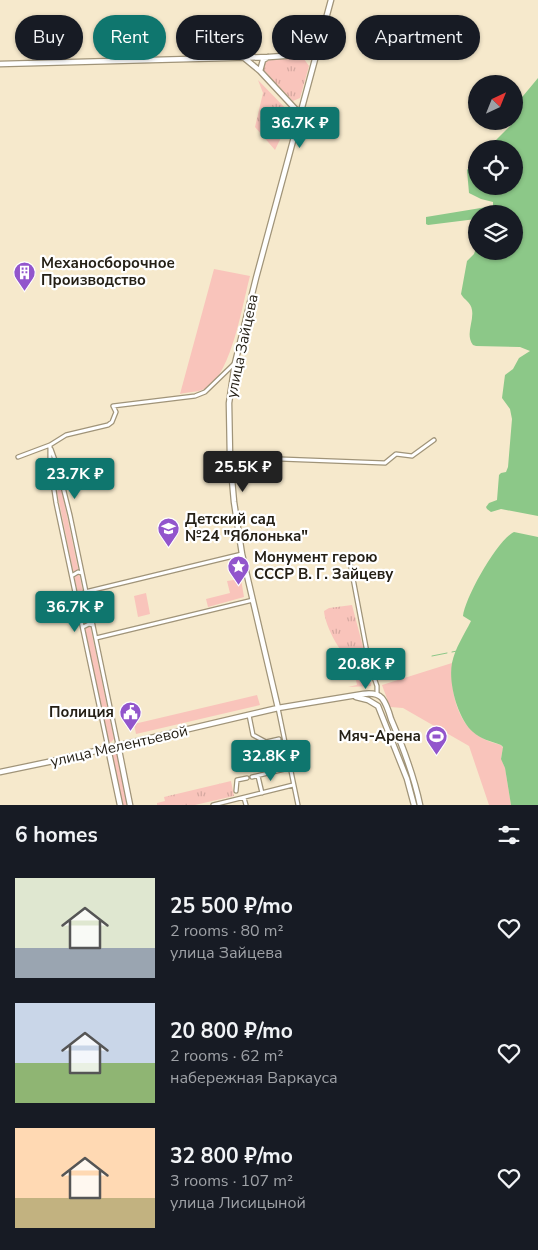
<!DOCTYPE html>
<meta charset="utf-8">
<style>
body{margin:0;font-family:"Nunito Sans",sans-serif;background:#242831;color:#f1f3f6;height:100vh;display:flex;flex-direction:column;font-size:19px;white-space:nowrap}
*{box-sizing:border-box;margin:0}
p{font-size:16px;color:#9ea1a6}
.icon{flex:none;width:28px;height:28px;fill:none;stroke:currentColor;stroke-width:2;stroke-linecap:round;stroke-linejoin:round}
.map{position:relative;height:805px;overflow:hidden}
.side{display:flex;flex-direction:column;background:#171b24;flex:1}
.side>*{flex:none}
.guide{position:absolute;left:15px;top:15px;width:509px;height:45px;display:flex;gap:10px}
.needle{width:32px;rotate:43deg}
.controls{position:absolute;left:468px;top:75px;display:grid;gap:10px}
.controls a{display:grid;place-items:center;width:55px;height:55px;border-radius:50%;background:#171b24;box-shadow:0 1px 4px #0004;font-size:25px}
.price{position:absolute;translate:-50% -42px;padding:0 11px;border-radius:5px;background:#0f766e;color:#fff;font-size:16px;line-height:32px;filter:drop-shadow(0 1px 2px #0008)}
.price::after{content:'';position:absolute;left:50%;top:30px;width:15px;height:11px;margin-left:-8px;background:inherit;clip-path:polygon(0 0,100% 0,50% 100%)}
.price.current{background:#222;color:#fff}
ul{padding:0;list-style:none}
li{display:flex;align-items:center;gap:15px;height:125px;padding:0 15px}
li span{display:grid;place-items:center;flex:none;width:140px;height:100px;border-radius:0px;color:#555}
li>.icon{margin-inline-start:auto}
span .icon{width:60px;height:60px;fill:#fffc;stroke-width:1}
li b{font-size:21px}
h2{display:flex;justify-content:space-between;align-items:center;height:60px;padding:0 15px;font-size:21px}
.chip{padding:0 18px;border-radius:22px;background:#171b24;box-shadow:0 1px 4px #0004;font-size:18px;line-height:45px}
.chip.current{background:#0f766e;color:#fff}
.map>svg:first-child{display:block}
</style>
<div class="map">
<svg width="538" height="805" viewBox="0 0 538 805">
<defs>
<pattern id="grass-tufts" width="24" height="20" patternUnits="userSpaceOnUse" patternTransform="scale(1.25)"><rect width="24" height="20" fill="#f9c4bb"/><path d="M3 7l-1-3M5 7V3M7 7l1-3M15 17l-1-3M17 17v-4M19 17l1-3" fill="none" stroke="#d5a8a0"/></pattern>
</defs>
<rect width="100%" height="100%" fill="#f6e9cc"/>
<path fill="url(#grass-tufts)" d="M301,58L304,59L309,66L300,98L293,101L264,71L263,65L270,59Z
M258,80L292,115L275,150L255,127L263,93Z
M352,605L367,662L356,664C342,659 325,626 324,611L329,608Z
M362,667L369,668L371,686L348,687L357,685L355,675L353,674V670Z
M231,781L234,796L195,805H157V803L165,801L164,797Z"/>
<path fill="#f9c4bb" d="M214,269L250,276C242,306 232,371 207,388C200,392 188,392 180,394Z
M58,490H61L62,492L114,739L111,742L108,741L57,492Z
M241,579L244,597L208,607L206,599L230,593L227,581Z
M146,593L150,614L138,617L134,596Z
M452,663C450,689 456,724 482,738C487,741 494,743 501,745L503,748L501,758L505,768L511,805H489L469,746L403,708L390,707L382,685Z
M257,695L260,705L136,734L134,724Z
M115,750L117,752L128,805H122L111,753Z"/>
<path fill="#8cc888" d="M538,78V516L501,509L491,512L487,509L486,507L489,503L497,500L499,475L501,473L506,472L508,467L512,419L510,409L502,398L505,375L513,369L519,358L530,351L520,347L476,346L473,345C465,334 474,322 472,310C471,302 464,300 461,294L467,261L474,254L476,248V251H514V214H476V219L428,225L426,224V217L493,206V202L481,199L469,193L467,170L476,159V186H514V149H487L513,123L514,109L518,102Z
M514,532L538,537V805H511L505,768L501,759L503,747L501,745C490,741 481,739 473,732C458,719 448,683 452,663C455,648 464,635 471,621L463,616C465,598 497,540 514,532Z"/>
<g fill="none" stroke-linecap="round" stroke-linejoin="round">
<path stroke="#8cc888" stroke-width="1" d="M452,652L457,651
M432,656L447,653"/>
<defs>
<path id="minor" d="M50,445V464L56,503L108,748
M51,449L59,471L70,515L118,745
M18,457L50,445L66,435L108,425L112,422L116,412L113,406L195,396L205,392L235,363
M230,457L385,463L396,454L412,456L434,440
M349,557L369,663L377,686V694
M73,575L78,572L82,573
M85,592L242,554
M83,627L89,624L93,625
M96,638L253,600
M278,708L298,805
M249,715L253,735L266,742L279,739
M258,776L262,793
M252,777L285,769
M236,791L237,780L247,778
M244,798L246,805
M213,805L293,785"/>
<path id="secondary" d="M243,57L260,71L300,114
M0,64L269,57L311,54L317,49
M260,71L263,60L268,57
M356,697L368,700L378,706L407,779L414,805
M278,708L242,554L234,502L230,457L229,403L235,363L256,278L331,0
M118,745L130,805
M108,748L120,805
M0,772L53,761L278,708L363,694C370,693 377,693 382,698C386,703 389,712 391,719C403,747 414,776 420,805"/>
</defs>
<use href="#minor" stroke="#a09479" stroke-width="5.5"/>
<use href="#secondary" stroke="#a09479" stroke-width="7"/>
<use href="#minor" stroke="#fff" stroke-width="3"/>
<use href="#secondary" stroke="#fff" stroke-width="4.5"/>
</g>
<defs>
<symbol id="building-pin" viewBox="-11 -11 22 30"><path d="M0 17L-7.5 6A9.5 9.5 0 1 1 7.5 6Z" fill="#9255cc" stroke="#fff"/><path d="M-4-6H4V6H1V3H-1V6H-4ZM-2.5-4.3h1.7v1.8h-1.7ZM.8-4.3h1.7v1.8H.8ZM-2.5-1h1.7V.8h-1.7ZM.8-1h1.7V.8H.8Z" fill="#fff"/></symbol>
<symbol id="school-pin" viewBox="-11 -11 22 30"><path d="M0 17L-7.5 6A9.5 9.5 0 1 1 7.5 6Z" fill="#9255cc" stroke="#fff"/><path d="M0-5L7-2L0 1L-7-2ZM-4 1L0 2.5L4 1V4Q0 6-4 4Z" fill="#fff"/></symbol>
<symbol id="sight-pin" viewBox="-11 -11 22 30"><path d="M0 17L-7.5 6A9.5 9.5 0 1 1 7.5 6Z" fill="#9255cc" stroke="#fff"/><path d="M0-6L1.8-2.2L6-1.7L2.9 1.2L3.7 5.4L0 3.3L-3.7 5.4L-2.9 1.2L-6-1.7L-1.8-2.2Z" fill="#fff"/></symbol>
<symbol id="civic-pin" viewBox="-11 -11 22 30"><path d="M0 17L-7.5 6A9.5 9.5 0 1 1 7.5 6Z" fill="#9255cc" stroke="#fff"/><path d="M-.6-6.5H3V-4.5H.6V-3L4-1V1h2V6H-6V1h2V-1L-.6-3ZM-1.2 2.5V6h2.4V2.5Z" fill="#fff"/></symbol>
<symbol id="stadium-pin" viewBox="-11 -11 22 30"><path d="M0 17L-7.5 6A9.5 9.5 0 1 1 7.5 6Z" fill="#9255cc" stroke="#fff"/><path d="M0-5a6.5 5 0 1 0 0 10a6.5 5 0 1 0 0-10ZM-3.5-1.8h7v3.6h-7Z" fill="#fff"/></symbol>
</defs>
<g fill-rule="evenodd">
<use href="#building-pin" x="12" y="260" width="25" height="34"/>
<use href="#school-pin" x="156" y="516" width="25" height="34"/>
<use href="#sight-pin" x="226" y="554" width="25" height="34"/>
<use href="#civic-pin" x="118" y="700" width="25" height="34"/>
<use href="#stadium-pin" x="424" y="724" width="25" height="34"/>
</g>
<g text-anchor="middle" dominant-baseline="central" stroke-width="4.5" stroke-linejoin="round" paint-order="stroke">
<g font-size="15" font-weight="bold" fill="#252016" stroke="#fff" text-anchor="start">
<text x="41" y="263">Механосборочное<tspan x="41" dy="17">Производство</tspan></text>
<text x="185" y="519">Детский сад<tspan x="185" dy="17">№24 "Яблонька"</tspan></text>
<text x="254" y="557">Монумент герою<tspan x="254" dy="17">СССР В. Г. Зайцеву</tspan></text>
<text x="114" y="712" text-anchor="end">Полиция</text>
<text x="421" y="736" text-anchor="end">Мяч-Арена</text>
</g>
<g font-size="15" fill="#252016" stroke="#fff">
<text transform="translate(242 346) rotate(-78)">улица Зайцева</text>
<text transform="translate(119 746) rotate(-13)">улица Мелентьевой</text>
</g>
</g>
</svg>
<div class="controls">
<a><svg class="needle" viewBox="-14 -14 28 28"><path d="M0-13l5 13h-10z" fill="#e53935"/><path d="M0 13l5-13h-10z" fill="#9ea1a6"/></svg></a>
<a><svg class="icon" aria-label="locate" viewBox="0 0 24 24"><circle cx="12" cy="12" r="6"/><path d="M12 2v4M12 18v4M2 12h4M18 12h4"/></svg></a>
<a><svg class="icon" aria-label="layers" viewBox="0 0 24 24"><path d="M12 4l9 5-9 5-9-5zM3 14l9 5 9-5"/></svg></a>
</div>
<b class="price" style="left:300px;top:149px">36.7K ₽</b>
<b class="price current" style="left:243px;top:493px">25.5K ₽</b>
<b class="price" style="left:75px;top:500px">23.7K ₽</b>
<b class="price" style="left:75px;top:633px">36.7K ₽</b>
<b class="price" style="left:366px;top:690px">20.8K ₽</b>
<b class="price" style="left:271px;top:782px">32.8K ₽</b>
<div class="guide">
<a class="chip">Buy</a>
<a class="chip current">Rent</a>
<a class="chip">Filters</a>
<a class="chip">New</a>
<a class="chip">Apartment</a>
</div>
</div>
<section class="side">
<h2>6 homes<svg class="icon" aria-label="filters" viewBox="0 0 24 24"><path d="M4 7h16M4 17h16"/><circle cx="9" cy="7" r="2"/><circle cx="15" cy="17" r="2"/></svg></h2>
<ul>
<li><span style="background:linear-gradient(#dfe7d0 70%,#9aa5b1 0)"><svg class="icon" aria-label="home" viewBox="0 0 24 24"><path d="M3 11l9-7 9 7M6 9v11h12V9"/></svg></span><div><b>25 500 ₽/mo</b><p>2 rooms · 80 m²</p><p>улица Зайцева</p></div><svg class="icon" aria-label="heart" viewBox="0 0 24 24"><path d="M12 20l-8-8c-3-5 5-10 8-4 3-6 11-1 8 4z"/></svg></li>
<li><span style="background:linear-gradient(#c9d6e8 60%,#8fb573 0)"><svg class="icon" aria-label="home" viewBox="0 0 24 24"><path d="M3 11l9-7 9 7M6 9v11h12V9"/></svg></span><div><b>20 800 ₽/mo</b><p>2 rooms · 62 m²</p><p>набережная Варкауса</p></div><svg class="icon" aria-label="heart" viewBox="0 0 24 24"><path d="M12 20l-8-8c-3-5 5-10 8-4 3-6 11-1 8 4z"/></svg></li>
<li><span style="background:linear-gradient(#ffd9b3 70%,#c2b280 0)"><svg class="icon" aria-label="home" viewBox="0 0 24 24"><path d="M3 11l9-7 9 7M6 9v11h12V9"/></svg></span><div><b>32 800 ₽/mo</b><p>3 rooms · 107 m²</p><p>улица Лисицыной</p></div><svg class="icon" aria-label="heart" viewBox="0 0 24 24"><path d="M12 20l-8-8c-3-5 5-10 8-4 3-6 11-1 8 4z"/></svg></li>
</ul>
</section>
